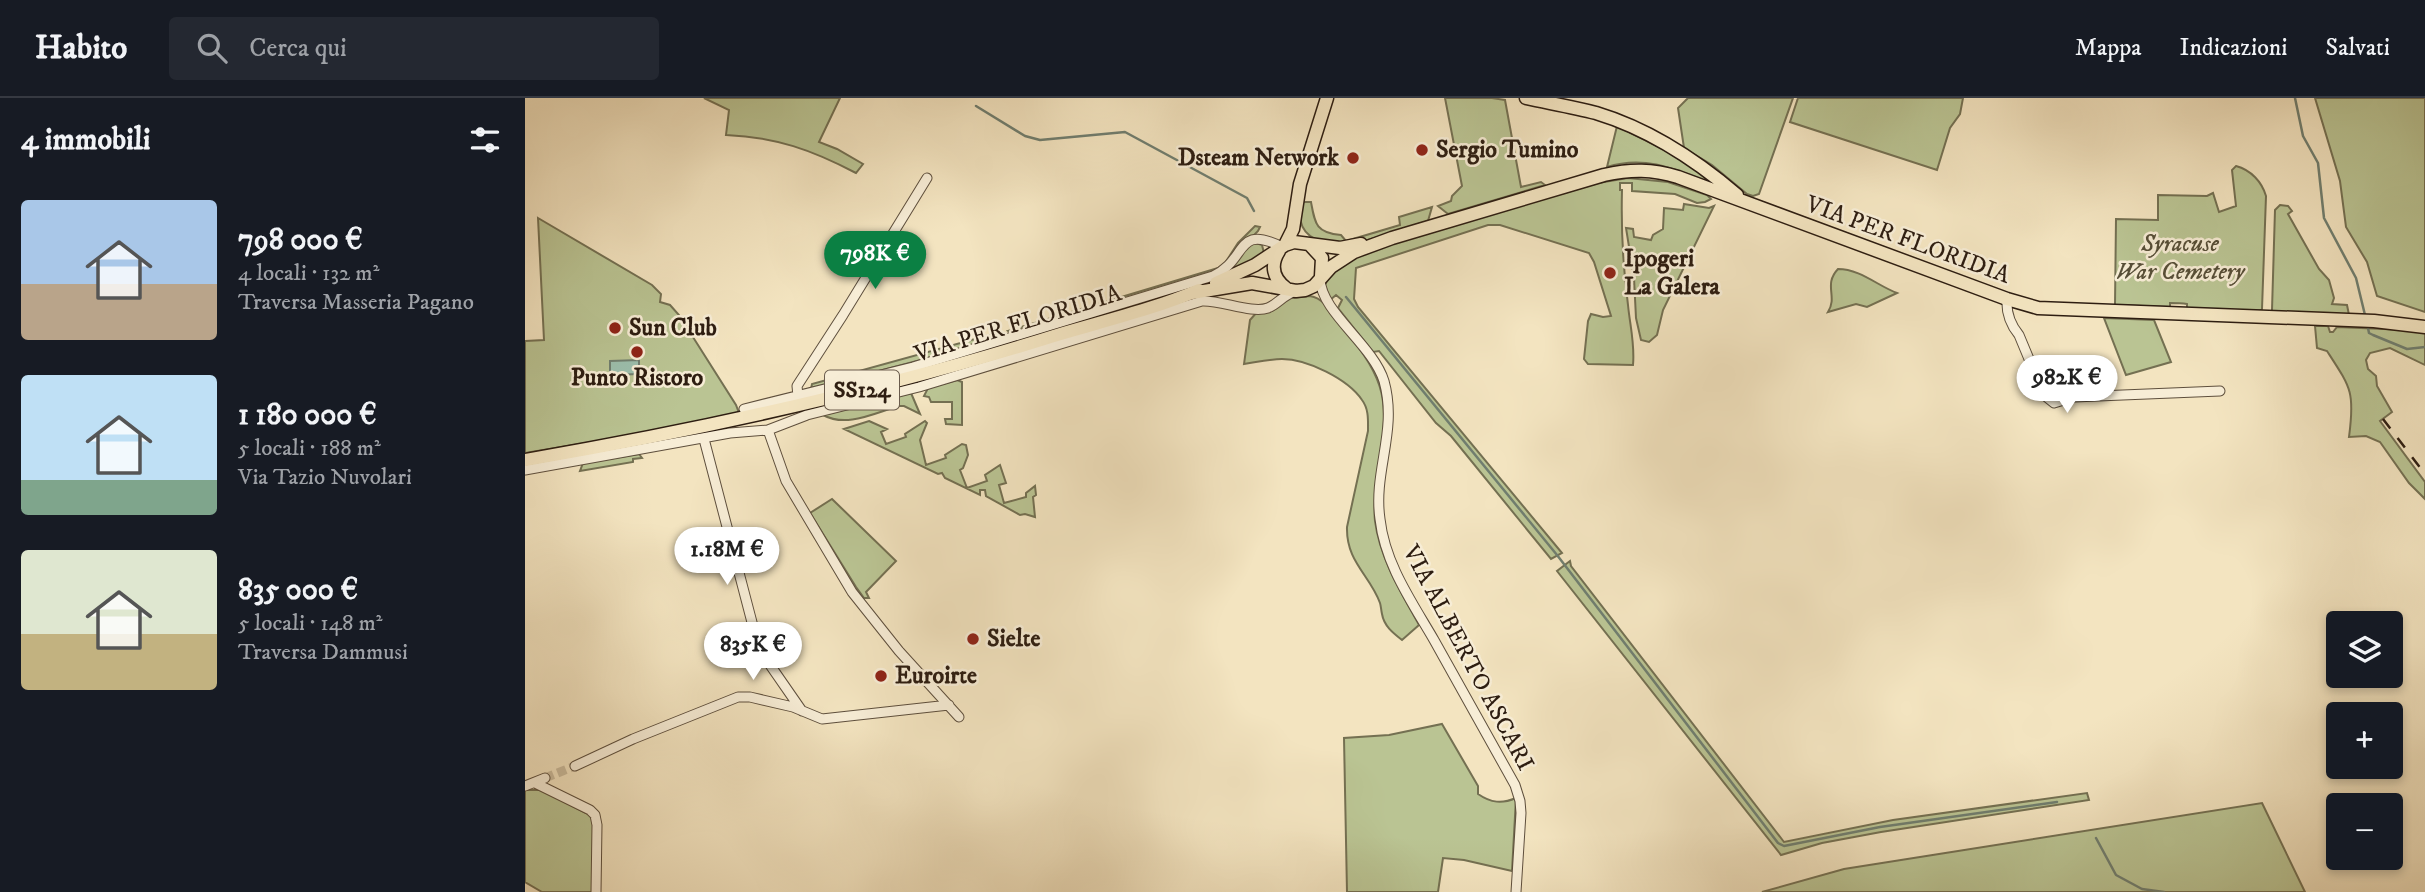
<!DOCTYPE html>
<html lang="it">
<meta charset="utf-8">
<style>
body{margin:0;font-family:"IM FELL DW Pica",serif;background:#242831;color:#f1f3f6;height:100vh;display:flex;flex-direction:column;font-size:26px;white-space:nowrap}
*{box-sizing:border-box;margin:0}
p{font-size:23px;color:#9ea1a6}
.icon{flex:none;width:38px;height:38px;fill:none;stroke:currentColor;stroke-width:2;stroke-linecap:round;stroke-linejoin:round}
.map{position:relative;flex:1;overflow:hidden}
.drawer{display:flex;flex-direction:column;background:#171b24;width:525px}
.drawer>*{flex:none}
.buttons{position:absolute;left:1801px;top:513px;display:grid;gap:14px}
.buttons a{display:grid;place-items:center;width:77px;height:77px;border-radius:7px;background:#171b24;box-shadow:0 4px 10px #0003;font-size:35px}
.price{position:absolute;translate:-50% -60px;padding:0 16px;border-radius:24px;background:#fff;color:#222;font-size:23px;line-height:46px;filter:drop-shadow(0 2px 4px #0008)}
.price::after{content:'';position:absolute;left:50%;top:42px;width:21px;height:16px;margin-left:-10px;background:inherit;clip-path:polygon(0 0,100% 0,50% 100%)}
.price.selected{background:#0b8043;color:#fff}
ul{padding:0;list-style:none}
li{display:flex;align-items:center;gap:21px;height:175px;padding:0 21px}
li span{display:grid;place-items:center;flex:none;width:196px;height:140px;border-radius:7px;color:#555}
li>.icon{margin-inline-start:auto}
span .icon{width:84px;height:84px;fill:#fffc;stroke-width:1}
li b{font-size:30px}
h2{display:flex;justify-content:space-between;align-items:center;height:84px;padding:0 21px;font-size:30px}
header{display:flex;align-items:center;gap:42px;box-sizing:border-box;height:98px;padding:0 35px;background:#171b24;border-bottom:2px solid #363941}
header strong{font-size:33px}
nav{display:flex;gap:38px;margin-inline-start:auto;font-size:24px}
.search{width:490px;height:63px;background:#242831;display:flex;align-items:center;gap:18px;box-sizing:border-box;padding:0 24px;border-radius:7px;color:#9ea1a6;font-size:26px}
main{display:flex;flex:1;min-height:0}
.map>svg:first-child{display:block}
</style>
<header>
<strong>Habito</strong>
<div class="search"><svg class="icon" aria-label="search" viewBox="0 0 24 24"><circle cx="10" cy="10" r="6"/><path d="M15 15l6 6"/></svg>Cerca qui</div>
<nav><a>Mappa</a><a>Indicazioni</a><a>Salvati</a></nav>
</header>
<main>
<section class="drawer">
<h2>4 immobili<svg class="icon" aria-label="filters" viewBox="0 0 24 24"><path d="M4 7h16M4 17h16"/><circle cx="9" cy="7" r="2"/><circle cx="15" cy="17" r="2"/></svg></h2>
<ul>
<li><span style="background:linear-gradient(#a9c7e8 60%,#b9a48a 0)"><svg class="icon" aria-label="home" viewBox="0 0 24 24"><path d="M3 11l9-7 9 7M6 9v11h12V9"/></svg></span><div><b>798 000 €</b><p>4 locali · 132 m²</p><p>Traversa Masseria Pagano</p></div></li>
<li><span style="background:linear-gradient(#bfe0f5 75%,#7fa58c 0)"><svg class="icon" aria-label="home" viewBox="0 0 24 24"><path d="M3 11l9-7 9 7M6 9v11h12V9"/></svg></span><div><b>1 180 000 €</b><p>5 locali · 188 m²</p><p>Via Tazio Nuvolari</p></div></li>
<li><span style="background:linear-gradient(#dfe7d0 60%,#c2b280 0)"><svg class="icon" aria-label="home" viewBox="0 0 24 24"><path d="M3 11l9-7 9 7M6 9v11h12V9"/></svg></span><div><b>835 000 €</b><p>5 locali · 148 m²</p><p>Traversa Dammusi</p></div></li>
</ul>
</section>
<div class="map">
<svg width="1900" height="794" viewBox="0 0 1900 794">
<rect width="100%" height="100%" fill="#f3e4c0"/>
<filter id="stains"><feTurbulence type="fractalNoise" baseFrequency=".00286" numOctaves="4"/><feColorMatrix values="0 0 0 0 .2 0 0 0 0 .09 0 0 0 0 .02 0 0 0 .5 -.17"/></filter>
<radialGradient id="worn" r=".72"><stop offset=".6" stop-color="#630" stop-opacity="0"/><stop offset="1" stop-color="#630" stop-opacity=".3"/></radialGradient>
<path fill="#bac493" stroke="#747052" stroke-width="2" d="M179,0H315L294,44L312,51L338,66L331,75C287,52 251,39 201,37L204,12Z
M920,0H967L980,2L996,89L1016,84L1020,87L923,116L913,108L926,103L927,98L937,88Z
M1163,0H1268L1234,96L1228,98L1222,96L1187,67L1159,50L1153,10Z
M1273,0H1438L1435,16L1425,30L1412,72L1265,24Z
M1790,0H1900V214L1852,198L1842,164L1821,129L1815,83Z
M1092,28L1140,52L1188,83L1185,85C1150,71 1120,57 1082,69Z
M1711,68C1726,72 1737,84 1741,98L1737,211L1734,213L1662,210V206C1656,205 1652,205 1645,205V209L1590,207L1591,121L1633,122V97L1682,98L1688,95L1694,114L1711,108L1707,72Z
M1103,80L1143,84L1182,97L1186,101L1180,104L1172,105L1150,96L1107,93V85H1095V92H1097C1096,131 1098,169 1103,207C1105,228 1110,246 1108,267L1063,266L1059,261L1063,223L1066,216L1078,219L1086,218L1069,164L1064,155L975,127H963L831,170L829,201L833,209L1037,455L1026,461L926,338L911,325L854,253L848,254L813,210L817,202L811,197L805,202L800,187L806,173L830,156L1073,85Z
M776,104H786C790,126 791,135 816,137L821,143L875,127L874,119L907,109L903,123C882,129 843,144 823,146C792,148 769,137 776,104Z
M1159,106L1184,110L1189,108L1138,212L1132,237L1124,244L1116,242L1111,220L1109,180L1101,130L1108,131L1109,139L1126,142L1128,137L1138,131L1139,110L1158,112Z
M1755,107L1763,108L1767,113L1763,116L1794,171L1804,182L1809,200L1807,206L1822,207L1824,217L1751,215L1747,212L1750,112Z
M13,120L127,187L136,196L135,204L145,207L154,217L211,307L214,315L109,337L0,355V243L19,242Z
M730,128L735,129L733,133L695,172L487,236L483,233L693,170L700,165L713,145Z
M728,144L737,147L739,155L736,159L701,177L719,151Z
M1313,171C1335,171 1353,188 1372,195L1342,209L1331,206L1303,214C1313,198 1298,187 1313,171Z
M785,198C800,200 810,219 819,230C862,285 864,301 854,369C852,387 848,405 850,423C855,461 876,494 894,527L877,542C868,535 859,528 857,516C856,512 856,508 855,505C845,477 821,464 822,429L843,333C843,323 844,311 837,302C823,281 782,261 757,261C745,261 732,264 719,266L725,222L732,214L747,213L765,200Z
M1579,220L1629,222L1646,264L1601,277Z
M1790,228H1803L1805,234H1808L1812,229L1882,232L1900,235V267L1865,250L1845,255L1841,262L1843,271L1851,278L1852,288L1867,314L1855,323L1900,384V401L1884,385L1855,344L1841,338L1824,339C1830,294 1826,290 1802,253L1792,250Z
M475,234L471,242L286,291L287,286Z
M432,282L437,284V327L421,326L420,321H427V304H406L404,299L399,298L403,290Z
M386,295L395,316L379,308H374C349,315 322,330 298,317Z
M344,323L362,331L356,334L361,346L381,339L380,336L400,323L402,325L395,342L401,367L421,360L420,357L437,346L441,347L443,357L438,370L435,372L442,390L462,383L460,377L475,367L481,385L474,387L479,405L501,399V395L510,388L511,397L508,399L510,419L500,416L495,417L461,398L460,392H455V397L420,380L417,375L413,376L319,331Z
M114,356L117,360L108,361V364L55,373L58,365Z
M307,401L371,463L341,494L344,500H339L331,489L285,415Z
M1045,463L1046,468L1259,744L1368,722L1562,695L1564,702L1356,734L1297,745L1256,757L1032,473Z
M917,626L953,688V696C966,705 977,706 991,700L987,773L939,762L918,760L913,794H822L819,640L864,637Z
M0,692H17L65,717L69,723L67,794H17L0,784Z
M1737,705L1780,794H1237L1319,771Z"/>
<path fill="#9cbfad" stroke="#707e6f" stroke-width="2" d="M114,262V276L85,277V263Z"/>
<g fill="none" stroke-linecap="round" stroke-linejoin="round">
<path stroke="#707e6f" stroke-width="2.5" d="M1770,0L1778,38L1793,65L1799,120L1831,180L1840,217
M451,8L500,38L515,42L600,34L722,100L729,113
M821,199L1032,457L1253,745L1259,748L1355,729L1532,704
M1843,230L1844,235L1848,237L1882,251L1900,249
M1571,740L1591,777L1617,791L1639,794"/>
<path stroke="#cbbc9d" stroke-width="9" stroke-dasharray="9 4.5" stroke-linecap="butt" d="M20,680L50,668"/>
<defs>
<path id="minor" d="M795,181C796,214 848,247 859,283C873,333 848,373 855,421C860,466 887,504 909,542C936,590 963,639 990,687L995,703L996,715L991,794
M1482,201C1481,215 1485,226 1494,237L1519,297L1529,305L1549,299L1695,293
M273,298L272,288L318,217L402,80
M219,311L388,269L688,178C723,162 710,125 757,149
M243,332L261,383L327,494L374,553L434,619
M179,341L234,551L277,613
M0,372L205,335L243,332L282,317L394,289L677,203C696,202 727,216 743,210C753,206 758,197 771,193
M50,668L108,641L213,599H225L268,609L297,621L424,607
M10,685L65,712L70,717L72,727L71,794
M0,688L20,680"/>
<path id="major" d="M1001,0C1024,5 1048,9 1071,15C1124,31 1170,61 1212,97
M760,147L768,131L775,86L802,0
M785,147L797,160L796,178
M754,153C745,167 748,181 762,191
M691,185L730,167L760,147L769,144L815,150L836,146
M667,195L727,185L771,193L780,192L789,188L806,169L829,154L867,140L1079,77C1106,71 1127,71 1153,79L1482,201L1513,210L1849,223L1900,229
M0,362C180,331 358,292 532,237C579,223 629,211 674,192"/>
</defs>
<use href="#minor" stroke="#5e4f3d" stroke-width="11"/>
<use href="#major" stroke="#2d1d11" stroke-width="15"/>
<use href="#minor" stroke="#f7edd6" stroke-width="9"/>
<use href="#major" stroke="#f3e4c0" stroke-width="12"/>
<path stroke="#2d1d11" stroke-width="2.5" stroke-dasharray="12 12" stroke-linecap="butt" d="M1858,321L1900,376"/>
</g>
<g fill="#8f2418" stroke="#f7edd6" stroke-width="2.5">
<circle cx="897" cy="52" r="7"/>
<circle cx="828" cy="60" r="7"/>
<circle cx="1085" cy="175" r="7"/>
<circle cx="90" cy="230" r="7"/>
<circle cx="112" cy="254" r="7"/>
<circle cx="448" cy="541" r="7"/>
<circle cx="356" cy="578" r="7"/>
</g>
<g text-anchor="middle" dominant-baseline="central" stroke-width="5" stroke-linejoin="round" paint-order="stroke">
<rect fill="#f7edd6" stroke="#6a5b4c" stroke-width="2" x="300" y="272.5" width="74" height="39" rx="5"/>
<g font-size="23" font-weight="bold" fill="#2d1d11">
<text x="337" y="292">SS124</text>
</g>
<g font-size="24" font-weight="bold" fill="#2d1d11" stroke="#f7edd6" text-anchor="start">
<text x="911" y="52">Sergio Tumino</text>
<text x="814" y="60" text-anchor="end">Dsteam Network</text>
<text x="1099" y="161">Ipogeri<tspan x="1099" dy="28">La Galera</tspan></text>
<text x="104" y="230">Sun Club</text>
<text x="112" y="280" text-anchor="middle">Punto Ristoro</text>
<text x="462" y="541">Sielte</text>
<text x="370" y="578">Euroirte</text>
</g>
<g font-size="24" fill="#2d1d11" stroke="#f7edd6">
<text transform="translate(1383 142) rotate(20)">VIA PER FLORIDIA</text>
<text transform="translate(493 226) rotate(-17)">VIA PER FLORIDIA</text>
<text transform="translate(943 560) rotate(62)">VIA ALBERTO ASCARI</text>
</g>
<g font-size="24" font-style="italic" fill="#574f38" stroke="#f7edd6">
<text x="1655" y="146">Syracuse<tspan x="1655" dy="28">War Cemetery</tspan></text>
</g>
</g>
<rect width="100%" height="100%" filter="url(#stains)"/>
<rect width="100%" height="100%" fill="url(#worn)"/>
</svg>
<div class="buttons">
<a><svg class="icon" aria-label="layers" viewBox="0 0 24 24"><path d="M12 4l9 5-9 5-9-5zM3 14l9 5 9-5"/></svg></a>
<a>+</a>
<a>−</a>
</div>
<b class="price selected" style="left:350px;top:193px">798K €</b>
<b class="price" style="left:1542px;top:317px">982K €</b>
<b class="price" style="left:202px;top:489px">1.18M €</b>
<b class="price" style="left:228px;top:584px">835K €</b>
</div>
</main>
